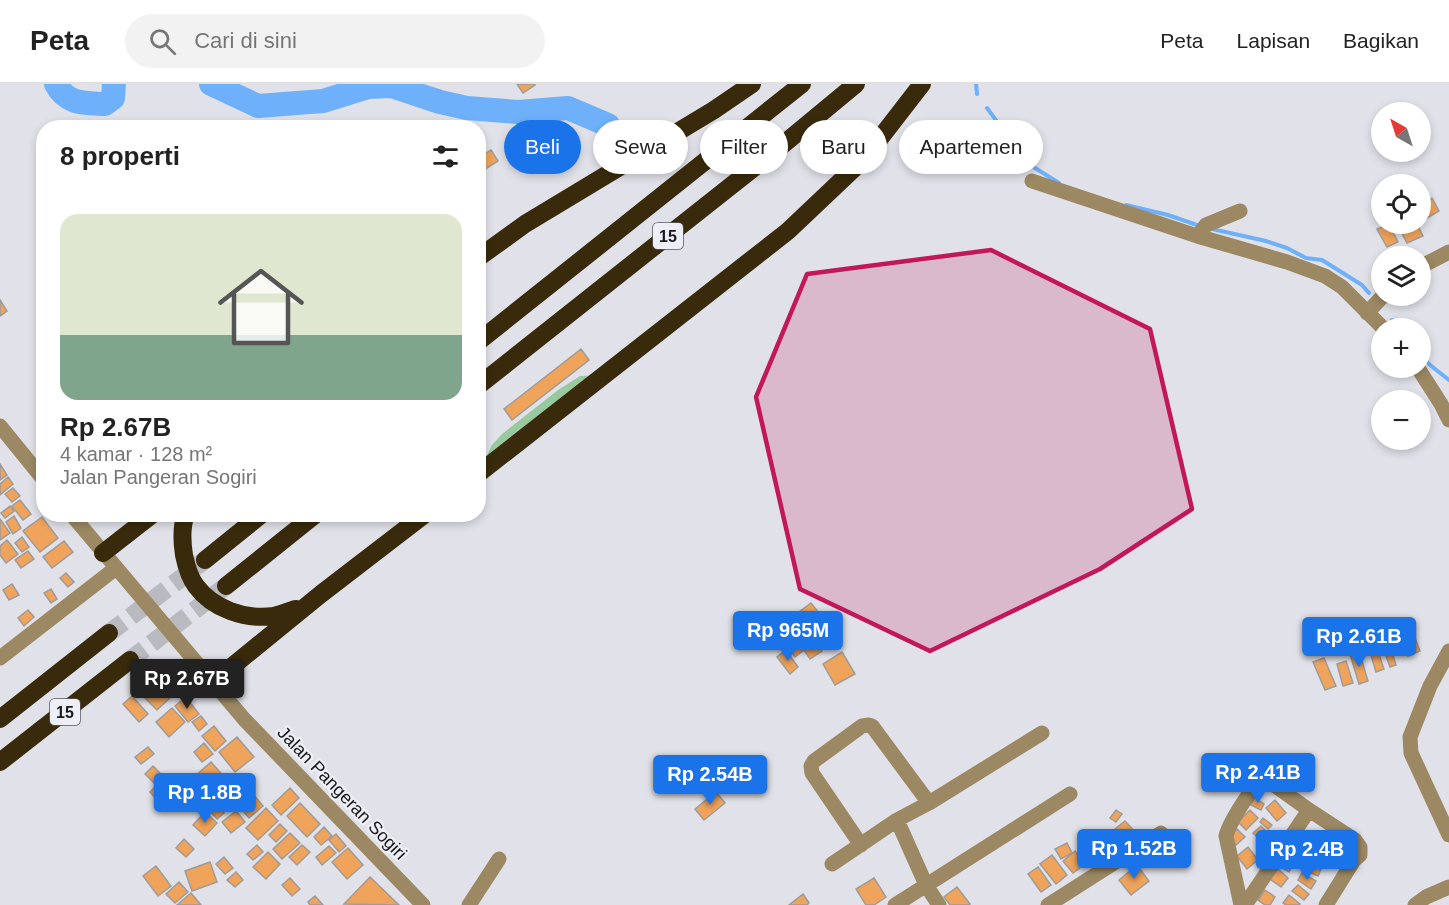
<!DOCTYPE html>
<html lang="id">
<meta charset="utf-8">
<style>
body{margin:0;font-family:Helvetica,sans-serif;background:#f2f2f2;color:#222;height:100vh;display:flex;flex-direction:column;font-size:22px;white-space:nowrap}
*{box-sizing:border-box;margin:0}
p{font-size:20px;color:#767676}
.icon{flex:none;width:33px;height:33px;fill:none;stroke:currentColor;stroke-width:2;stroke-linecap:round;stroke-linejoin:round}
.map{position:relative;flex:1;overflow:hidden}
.side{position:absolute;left:36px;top:36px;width:450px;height:402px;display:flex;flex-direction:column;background:#fff;border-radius:24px;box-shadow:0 3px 9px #0003}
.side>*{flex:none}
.hud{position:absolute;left:504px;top:36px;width:570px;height:54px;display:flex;gap:12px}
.needle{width:39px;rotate:321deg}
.fabs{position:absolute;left:1371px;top:18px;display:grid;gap:12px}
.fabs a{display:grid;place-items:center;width:60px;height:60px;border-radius:50%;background:#fff;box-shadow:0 3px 9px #0003;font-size:30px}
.price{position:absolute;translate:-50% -51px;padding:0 14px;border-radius:6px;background:#1a73e8;color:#fff;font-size:20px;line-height:39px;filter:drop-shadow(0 2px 3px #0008)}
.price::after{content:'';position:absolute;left:50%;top:36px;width:18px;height:14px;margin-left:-9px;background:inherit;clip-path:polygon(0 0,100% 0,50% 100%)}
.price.active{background:#222;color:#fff}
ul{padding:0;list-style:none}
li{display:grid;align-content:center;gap:12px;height:318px;padding:0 24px}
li+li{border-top:2px solid #e0e0e0}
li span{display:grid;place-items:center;height:186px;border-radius:18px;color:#555}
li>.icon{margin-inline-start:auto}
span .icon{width:108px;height:108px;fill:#fffc;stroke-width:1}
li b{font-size:26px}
h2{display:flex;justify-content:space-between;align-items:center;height:72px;padding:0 24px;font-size:26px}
.pill{padding:0 21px;border-radius:27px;background:#fff;box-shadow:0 3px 9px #0003;font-size:21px;line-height:54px}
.pill.active{background:#1a73e8;color:#fff}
header{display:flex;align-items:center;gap:36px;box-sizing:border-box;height:84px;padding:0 30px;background:#fff;border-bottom:2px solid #e0e0e0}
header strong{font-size:28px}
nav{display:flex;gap:33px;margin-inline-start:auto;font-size:21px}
.search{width:420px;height:54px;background:#f2f2f2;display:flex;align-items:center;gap:15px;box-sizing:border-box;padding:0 21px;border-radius:33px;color:#767676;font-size:22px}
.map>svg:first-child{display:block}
</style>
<header>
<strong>Peta</strong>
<div class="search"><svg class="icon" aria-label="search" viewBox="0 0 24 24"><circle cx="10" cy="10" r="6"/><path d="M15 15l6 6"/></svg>Cari di sini</div>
<nav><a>Peta</a><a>Lapisan</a><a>Bagikan</a></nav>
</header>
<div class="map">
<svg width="1449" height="821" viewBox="0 0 1449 821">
<rect width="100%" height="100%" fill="#e1e2e9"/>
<path fill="#99c99f" d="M604,291L479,388L492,361L502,350L558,306L580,292Z"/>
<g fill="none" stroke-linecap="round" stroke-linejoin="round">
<path stroke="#6eb1fa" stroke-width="4" d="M976,0L977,10
M987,24L1021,70L1035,84L1059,99
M1126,121L1168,131L1197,141
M1212,145L1266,157L1287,164L1306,174L1322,176L1362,201L1369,209
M1392,236L1400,244
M1420,270L1430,281L1449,296"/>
<path stroke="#6eb1fa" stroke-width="24" d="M56,0C67,21 85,19 105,20L113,14L114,0
M211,0L258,22L323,17L368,3L392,2L440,18L467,24L518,28L568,24L608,41"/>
</g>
<path fill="#efa35b" stroke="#a09b96" stroke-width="1.5" d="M517,0H535V1L523,9Z
M543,41L552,54L542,61L532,48Z
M491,66L498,77L484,86L478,76V74Z
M1432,114L1439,127L1424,136L1420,129V121Z
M1389,140L1398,158L1387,163L1377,145Z
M1397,140H1417L1423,152L1407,159Z
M0,216L7,227L0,232Z
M581,265L589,276L512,336L504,325Z
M0,380L7,391L0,396Z
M8,393L13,400L0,411V400Z
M13,404L20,412L12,418L5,410Z
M20,416L31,430L23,436L12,422Z
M10,422L14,427L5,434L1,429Z
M14,432L21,444L13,450L6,438Z
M42,433L58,454L40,468L23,447Z
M0,435L10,449L0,456Z
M22,453L29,463L22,468L15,459Z
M7,456L18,470L6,479L0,471V462Z
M64,457L73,468L52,484L43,473Z
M28,467L34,475L21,484L15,476Z
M66,489L74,498L68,503L60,494Z
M12,500L19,511L9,516L3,506Z
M51,505L57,515L51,519L44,509Z
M811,519L827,539L814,549L799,528Z
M28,526L34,533L24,542L18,534Z
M801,535L822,567L810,575L804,566L795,573L779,550Z
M1411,543L1420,567L1408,572L1399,548Z
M1388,555L1396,581L1390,583L1381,558Z
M1375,558L1384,585L1376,588L1368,561Z
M786,566L798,583L790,590L777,573Z
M1359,567L1368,597L1359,600L1350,570Z
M842,568L855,590L835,601L823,580Z
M1324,574L1336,602L1325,606L1313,578Z
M1346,577L1353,599L1343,602L1337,580Z
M157,597L171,613L157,626L142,611Z
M132,612L148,630L139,638L123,620Z
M186,613L199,630L188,638L175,622Z
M172,624L185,638L169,653L156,638Z
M201,632L207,640L199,647L192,638Z
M214,642L226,657L215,667L202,652Z
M237,653L254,673L235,688L219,668Z
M204,659L213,670L202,678L194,668Z
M148,663L154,670L141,680L135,673Z
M211,678L226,695L210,709L195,692Z
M153,682L162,691L154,699L145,690Z
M168,692L177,701L170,708L160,698Z
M193,698L204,709L188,725L177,713Z
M156,702L168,714L161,720L150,708Z
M246,702L263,722L249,734L232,714Z
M225,703L232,711L222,719L216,711Z
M290,704L299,714L281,731L272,721Z
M716,708L725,719L704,736L695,725Z
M1255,714L1264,720L1261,726L1251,721Z
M213,716L224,729L217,735L206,722Z
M1275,716L1286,729L1277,737L1266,724Z
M300,719L320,740L307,753L287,732Z
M266,724L278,737L258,756L246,744Z
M1116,726L1122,730L1116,738L1110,734Z
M1250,726L1258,734L1246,746L1238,738Z
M236,727L245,738L231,749L222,738Z
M205,728L217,739L205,752L193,741Z
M1263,734L1272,741L1268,745L1260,738Z
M1125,737L1137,750L1124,762L1111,748Z
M280,740L287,747L276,758L269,751Z
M1261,742L1271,752L1263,759L1253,749Z
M324,743L332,752L321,761L314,753Z
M1237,745L1245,753L1236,761L1228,754Z
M290,749L300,759L282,775L273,765Z
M336,750L346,762L339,768L329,756Z
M184,755L194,765L186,773L176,764Z
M1294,757L1304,762L1301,769L1291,763Z
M1067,759L1072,769L1061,775L1055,765Z
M257,761L263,768L253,776L247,770Z
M302,761L310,768L297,781L289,773Z
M1316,761L1330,775L1325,780L1312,766Z
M329,762L336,769L322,781L316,773Z
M1248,763L1258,776L1247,785L1237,772Z
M348,764L363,781L347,795L332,778Z
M1075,767L1085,780L1073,789L1063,777Z
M1288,767L1298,773L1294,779L1284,773Z
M268,768L280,780L266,795L253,783Z
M1052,771L1067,791L1056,800L1040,780Z
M224,773L233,784L225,790L216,780Z
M1282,776L1292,782L1289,788L1278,781Z
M210,778L217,798L192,807L185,787Z
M1305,778L1321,785L1318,792L1302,785Z
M1137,781L1149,797L1131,811L1119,796Z
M156,782L171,802L158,812L143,792Z
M1038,783L1051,801L1041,808L1028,790Z
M1278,785L1288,794L1281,803L1270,795Z
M236,788L243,796L235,803L227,796Z
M1302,789L1316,797L1311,805L1298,796Z
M370,793L399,821L344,820Z
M290,794L300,805L292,812L282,801Z
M874,794L886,813L874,821H866L856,805Z
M179,798L188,808L175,819L166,810Z
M1298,801L1309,810L1304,816L1292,807Z
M957,803L970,820L968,821H950L944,813Z
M1265,806L1275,813L1270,821H1265L1258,816Z
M191,809L201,821H177Z
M803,810L809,819L807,821H789Z
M1289,811L1300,820L1299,821H1286L1283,819Z
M315,812L323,821H310L308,818Z"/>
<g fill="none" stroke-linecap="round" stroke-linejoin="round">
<path stroke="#b9bac0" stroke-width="18" stroke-dasharray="18 9" stroke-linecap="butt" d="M109,549L205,476
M130,576L226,502"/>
<path stroke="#9c8863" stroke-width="15" d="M1032,97L1197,152L1287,178L1325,192L1342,203L1383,244
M1198,152L1206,141L1240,127
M1420,183L1449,168
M1367,229L1383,212
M1418,284L1441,320L1449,336
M0,342L44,396
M71,430L244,635L423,821
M1449,567L1430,602L1410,653L1411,669L1449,751
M0,574L116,484
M897,736L926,801L939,821
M861,761L812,689L811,682L814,677L862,642L869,641L872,642L929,719
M832,780L897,736L929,719L1042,649
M469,821L499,775
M895,821L1070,710
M1048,821L1161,749
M1241,821L1226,752C1229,739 1252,702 1263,695L1267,696L1309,726L1355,756L1360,763V771L1354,776L1326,821
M1245,821L1309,726
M1415,821L1426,813L1449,803"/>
<path stroke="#392a0b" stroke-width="18" d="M478,174L525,140L714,26L752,0
M478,258L802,0
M478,302L780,63L856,0
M478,390L788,147L864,75L922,0
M186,430C181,443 182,458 184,471C186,481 190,494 196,502C213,525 245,536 274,532C281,530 289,527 296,525
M103,469L153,430
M205,476L262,430
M226,502L316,430
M213,598L321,510L425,430
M0,635L109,549
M0,678L130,576"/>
</g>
<path fill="#c2185b" fill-opacity="0.2" stroke="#c2185b" stroke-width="4.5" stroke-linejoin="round" d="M991,166L1150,245L1192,425L1100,485L930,567L800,505L756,313L807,190Z"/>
<g text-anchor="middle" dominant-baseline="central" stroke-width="4.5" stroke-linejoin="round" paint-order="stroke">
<g fill="#eeeff6" stroke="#58595d" stroke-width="1.5">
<rect x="653" y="139" width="30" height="26" rx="4.5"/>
<rect x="50" y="615" width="30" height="26" rx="4.5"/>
</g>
<g font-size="16" font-weight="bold" fill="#18191b">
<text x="668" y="152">15</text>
<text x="65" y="628">15</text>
</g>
<g font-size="18" fill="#18191b" stroke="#eeeff6">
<text transform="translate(342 709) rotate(46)">Jalan Pangeran Sogiri</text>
</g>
</g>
</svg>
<div class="fabs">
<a><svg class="needle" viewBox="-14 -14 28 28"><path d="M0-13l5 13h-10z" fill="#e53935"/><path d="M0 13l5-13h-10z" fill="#767676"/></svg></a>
<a><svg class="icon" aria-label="locate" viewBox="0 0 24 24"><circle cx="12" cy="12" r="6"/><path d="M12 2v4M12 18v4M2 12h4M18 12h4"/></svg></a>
<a><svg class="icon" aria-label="layers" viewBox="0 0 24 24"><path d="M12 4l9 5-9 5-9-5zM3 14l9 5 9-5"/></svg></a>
<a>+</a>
<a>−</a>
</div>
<b class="price" style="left:788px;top:578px">Rp 965M</b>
<b class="price" style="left:1359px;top:584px">Rp 2.61B</b>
<b class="price active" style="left:187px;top:626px">Rp 2.67B</b>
<b class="price" style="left:1258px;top:720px">Rp 2.41B</b>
<b class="price" style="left:710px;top:722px">Rp 2.54B</b>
<b class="price" style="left:205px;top:740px">Rp 1.8B</b>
<b class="price" style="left:1134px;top:796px">Rp 1.52B</b>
<b class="price" style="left:1307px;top:797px">Rp 2.4B</b>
<div class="hud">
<a class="pill active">Beli</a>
<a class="pill">Sewa</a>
<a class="pill">Filter</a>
<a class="pill">Baru</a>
<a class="pill">Apartemen</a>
</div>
<section class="side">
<h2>8 properti<svg class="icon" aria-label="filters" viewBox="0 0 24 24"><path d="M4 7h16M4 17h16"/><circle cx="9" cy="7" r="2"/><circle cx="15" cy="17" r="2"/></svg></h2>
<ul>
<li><span style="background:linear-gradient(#dfe7d0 65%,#7fa58c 0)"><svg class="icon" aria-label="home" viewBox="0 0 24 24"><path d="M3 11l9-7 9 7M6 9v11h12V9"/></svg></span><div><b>Rp 2.67B</b><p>4 kamar · 128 m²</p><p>Jalan Pangeran Sogiri</p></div></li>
</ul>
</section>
</div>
